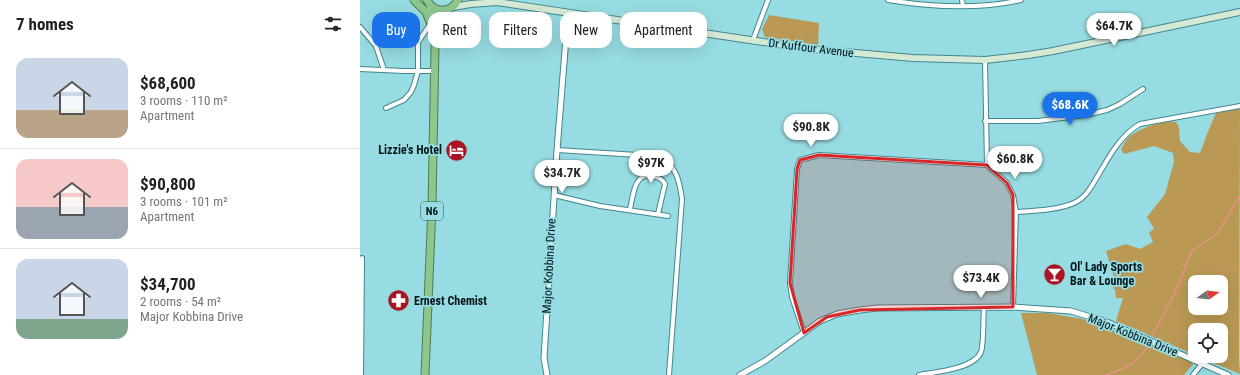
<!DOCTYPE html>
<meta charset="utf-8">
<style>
body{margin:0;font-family:"Roboto Condensed",sans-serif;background:#f6f6f6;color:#222;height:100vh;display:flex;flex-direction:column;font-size:15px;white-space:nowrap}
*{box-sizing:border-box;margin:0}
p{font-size:13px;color:#767676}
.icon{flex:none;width:22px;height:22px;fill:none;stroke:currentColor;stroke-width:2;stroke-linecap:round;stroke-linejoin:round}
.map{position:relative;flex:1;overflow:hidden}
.drawer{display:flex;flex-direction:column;background:#fff;width:360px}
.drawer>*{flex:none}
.hud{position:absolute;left:12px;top:12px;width:380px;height:36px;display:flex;gap:8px}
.needle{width:26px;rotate:76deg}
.tools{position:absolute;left:828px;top:275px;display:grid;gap:8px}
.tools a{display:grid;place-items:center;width:40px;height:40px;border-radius:8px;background:#fff;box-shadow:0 4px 16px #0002;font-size:20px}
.price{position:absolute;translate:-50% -34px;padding:0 9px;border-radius:14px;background:#fff;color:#222;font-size:13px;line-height:26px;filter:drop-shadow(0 1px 2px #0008)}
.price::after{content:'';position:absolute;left:50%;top:24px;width:12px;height:9px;margin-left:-6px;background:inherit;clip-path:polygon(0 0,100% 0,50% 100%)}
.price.on{background:#1a73e8;color:#fff}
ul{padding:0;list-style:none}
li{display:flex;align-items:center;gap:12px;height:100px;padding:0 16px}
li+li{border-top:1px solid #e0e0e0}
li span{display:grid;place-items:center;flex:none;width:112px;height:80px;border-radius:12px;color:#555}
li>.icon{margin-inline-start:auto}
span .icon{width:48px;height:48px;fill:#fffc;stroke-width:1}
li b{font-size:17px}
h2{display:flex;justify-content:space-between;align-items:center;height:48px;padding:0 16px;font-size:17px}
.chip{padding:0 14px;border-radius:12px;background:#fff;box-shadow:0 4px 16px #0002;font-size:14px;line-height:36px}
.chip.on{background:#1a73e8;color:#fff}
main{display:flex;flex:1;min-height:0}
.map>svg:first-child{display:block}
</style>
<main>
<section class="drawer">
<h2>7 homes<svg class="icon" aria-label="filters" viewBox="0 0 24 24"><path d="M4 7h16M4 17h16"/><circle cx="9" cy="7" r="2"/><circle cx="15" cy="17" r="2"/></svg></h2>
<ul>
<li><span style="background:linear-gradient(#c9d6e8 65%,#b9a48a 0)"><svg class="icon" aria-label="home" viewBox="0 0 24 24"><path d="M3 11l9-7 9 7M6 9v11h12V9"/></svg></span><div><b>$68,600</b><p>3 rooms · 110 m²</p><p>Apartment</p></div></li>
<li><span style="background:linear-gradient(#f6c9c9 60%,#9aa5b1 0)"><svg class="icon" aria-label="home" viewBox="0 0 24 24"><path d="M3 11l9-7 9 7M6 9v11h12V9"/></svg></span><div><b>$90,800</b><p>3 rooms · 101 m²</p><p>Apartment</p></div></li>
<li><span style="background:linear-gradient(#c9d6e8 75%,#7fa58c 0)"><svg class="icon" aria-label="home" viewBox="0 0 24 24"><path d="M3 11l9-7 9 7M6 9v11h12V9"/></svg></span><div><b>$34,700</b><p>2 rooms · 54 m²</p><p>Major Kobbina Drive</p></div></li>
</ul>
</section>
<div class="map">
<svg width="880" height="375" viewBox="0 0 880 375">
<rect width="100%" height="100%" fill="#97dce2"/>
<path fill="#ba9954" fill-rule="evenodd" d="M409,15L459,23L458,45L405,37L402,29Z
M880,108L879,360L880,374L837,356H861V330H835V355L756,321L763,298H756L755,289H753L754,277L746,251L766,244L780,249L793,242L789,233L794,228L787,217L805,194L814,162L813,153L794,146L764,154L761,149C763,146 765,141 768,138C777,129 804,119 816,122L819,128L820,141L830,152L840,153L849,129L856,113ZM835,282H861V308H835Z
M661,313H687L723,319L768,336L834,363L824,375H677Z"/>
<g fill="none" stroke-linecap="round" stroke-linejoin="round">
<path stroke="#ea908b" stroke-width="1.5" d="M792,336L814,295L832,251L857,234L880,196
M746,375C765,368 778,364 788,345"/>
<defs>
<path id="minor" d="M528,0C571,7 617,10 661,0
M602,0L603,6
M0,27L16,46L24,70
M393,40L408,0
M625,60L627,165L647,183L653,195L656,212L653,307
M0,69L44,71H75
M26,108L44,100L51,92L54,85L58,71V42L71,23
M625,121H678L726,115L747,110L760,104L783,89
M197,150L294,156C316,163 319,178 322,199L309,375
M194,195L240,206L308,216
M270,209C273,197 274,172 292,176C298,178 302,178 305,184L298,214
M656,212C673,211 701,210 716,202C726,197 731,187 736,179C748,159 759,136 780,124L880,106
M444,333L432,297L430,283L437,169L440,160L459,155L627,165
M1,375L2,258
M559,375C575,372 614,369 621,352C624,342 623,319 624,308
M833,375L842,364"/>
<path id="tertiary" d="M187,375L184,358L197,150L208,13
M380,375L405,361L460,321L477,314L500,310L517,308L653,307L711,311L747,322L868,375"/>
<path id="secondary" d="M93,7L111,4L137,2L450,49L553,58L625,60L668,55L693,51L880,12"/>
<path id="trunk" d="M54,0L66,12L70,22
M67,0C74,14 91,13 98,0
M77,42L88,10
M65,375L72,207L75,46V28L70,5"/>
</defs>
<use href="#minor" stroke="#42868d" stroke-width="6"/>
<use href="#tertiary" stroke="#42868d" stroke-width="7"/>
<use href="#secondary" stroke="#42868d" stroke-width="8"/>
<use href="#trunk" stroke="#4a7e52" stroke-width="9"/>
<use href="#minor" stroke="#fff" stroke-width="4"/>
<use href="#tertiary" stroke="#fff" stroke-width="5"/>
<use href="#secondary" stroke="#d5e9d4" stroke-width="6"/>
<use href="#trunk" stroke="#8ec68e" stroke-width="7"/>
</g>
<path fill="#d62828" fill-opacity="0.2" stroke="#d62828" stroke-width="3" stroke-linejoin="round" d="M459,155L627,165L647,183L653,195V307L500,310L467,317L444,333L430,283L437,169L440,160Z"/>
<defs>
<symbol id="hotel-disc" viewBox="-11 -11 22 22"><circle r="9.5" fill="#aa1424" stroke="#97dce2"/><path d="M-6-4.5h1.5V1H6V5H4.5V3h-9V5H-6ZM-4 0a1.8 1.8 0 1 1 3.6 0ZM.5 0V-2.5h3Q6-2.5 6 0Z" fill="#fff"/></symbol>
<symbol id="bar-disc" viewBox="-11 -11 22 22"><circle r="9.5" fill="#aa1424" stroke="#97dce2"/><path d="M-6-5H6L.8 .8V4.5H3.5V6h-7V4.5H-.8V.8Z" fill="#fff"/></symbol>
<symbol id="pharmacy-disc" viewBox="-11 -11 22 22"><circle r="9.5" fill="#aa1424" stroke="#97dce2"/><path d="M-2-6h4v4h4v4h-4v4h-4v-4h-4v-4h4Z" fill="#fff"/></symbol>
</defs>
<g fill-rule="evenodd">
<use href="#hotel-disc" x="84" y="138" width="25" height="25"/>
<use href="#bar-disc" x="682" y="262" width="25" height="25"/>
<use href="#pharmacy-disc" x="26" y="288" width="25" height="25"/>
</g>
<g text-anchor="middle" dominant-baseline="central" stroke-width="3.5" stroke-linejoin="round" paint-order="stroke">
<rect fill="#97dce2" stroke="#2d5155" stroke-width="1" x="61" y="202" width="22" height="18" rx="3"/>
<g font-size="11" font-weight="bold" fill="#001518">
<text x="72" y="211">N6</text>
</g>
<g font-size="12" fill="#001518" stroke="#97dce2">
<text transform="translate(451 48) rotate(7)">Dr Kuffour Avenue</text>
<text transform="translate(189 266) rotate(-87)">Major Kobbina Drive</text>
<text transform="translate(773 335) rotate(22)">Major Kobbina Drive</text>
</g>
<g font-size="12" font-weight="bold" fill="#001518" stroke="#97dce2" text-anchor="start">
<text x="82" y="150" text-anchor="end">Lizzie's Hotel</text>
<text x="710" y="267">Ol' Lady Sports<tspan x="710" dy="14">Bar &amp; Lounge</tspan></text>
<text x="54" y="301">Ernest Chemist</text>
</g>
</g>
</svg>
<div class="tools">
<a><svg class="needle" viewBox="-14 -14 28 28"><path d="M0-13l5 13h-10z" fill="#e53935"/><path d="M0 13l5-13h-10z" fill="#767676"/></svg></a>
<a><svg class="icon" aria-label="locate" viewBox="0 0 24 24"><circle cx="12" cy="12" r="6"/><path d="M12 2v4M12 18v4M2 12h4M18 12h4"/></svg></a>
</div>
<b class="price" style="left:754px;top:47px">$64.7K</b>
<b class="price on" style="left:710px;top:126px">$68.6K</b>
<b class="price" style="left:451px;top:148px">$90.8K</b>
<b class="price" style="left:655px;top:180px">$60.8K</b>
<b class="price" style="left:291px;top:184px">$97K</b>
<b class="price" style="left:202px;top:194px">$34.7K</b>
<b class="price" style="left:621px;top:299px">$73.4K</b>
<div class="hud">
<a class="chip on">Buy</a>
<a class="chip">Rent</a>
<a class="chip">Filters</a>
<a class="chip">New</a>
<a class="chip">Apartment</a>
</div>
</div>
</main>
